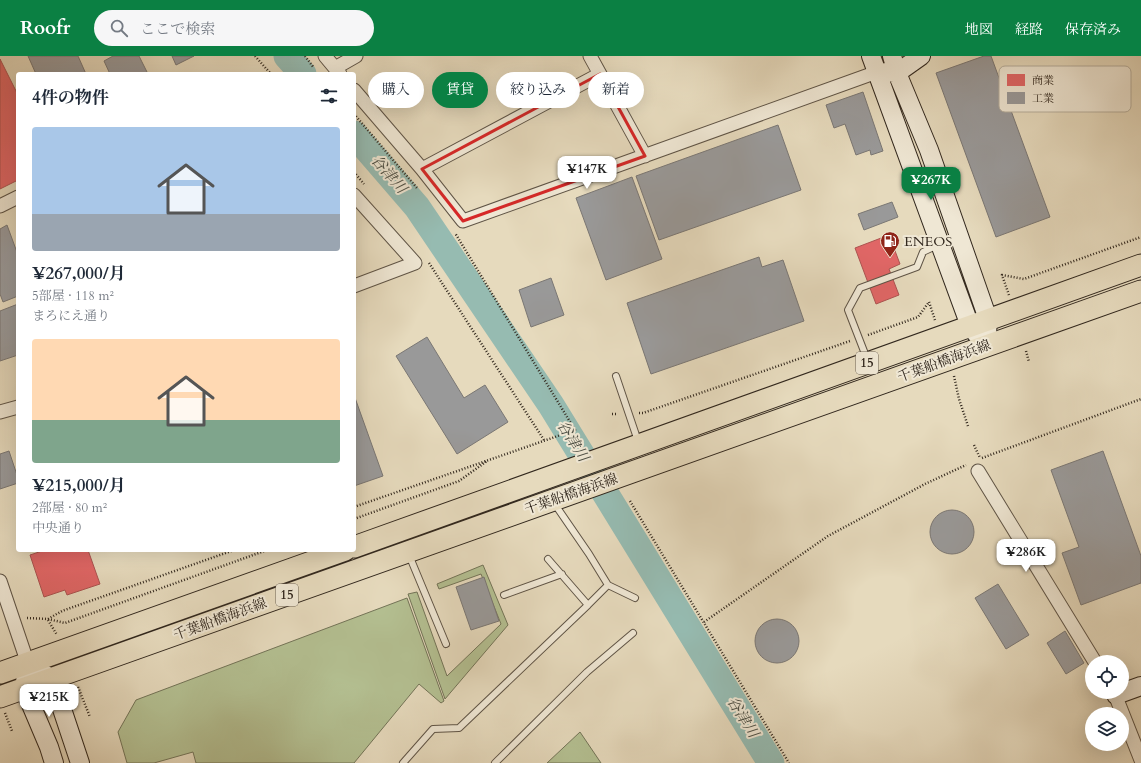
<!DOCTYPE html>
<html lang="ja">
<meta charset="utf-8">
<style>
body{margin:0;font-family:Cardo,"Noto Serif JP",serif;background:#f6f6f7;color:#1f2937;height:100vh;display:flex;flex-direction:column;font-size:15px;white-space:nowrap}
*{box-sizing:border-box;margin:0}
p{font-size:13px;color:#747a83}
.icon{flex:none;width:22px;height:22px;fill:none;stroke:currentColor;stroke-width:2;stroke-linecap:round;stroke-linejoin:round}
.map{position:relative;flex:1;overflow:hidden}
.drawer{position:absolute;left:16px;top:16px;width:340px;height:480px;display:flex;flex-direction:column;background:#fff;border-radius:4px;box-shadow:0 4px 16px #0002}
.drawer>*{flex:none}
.banner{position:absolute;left:368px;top:16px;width:380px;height:36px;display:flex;gap:8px}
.tools{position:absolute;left:1085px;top:599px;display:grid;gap:8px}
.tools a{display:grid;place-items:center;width:44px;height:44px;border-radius:50%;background:#fff;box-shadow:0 4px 16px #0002;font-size:20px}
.price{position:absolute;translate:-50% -34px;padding:0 9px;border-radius:8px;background:#fff;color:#222;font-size:13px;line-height:26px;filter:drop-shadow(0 1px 2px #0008)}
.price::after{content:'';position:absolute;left:50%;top:24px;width:12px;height:9px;margin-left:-6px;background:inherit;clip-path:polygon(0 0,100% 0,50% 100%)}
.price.on{background:#0b8043;color:#fff}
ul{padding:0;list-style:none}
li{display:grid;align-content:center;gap:8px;height:212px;padding:0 16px}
li span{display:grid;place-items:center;height:124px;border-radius:4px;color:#555}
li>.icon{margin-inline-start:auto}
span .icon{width:72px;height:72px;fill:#fffc;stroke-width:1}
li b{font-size:17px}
h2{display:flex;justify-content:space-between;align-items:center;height:48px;padding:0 16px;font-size:17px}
.pill{padding:0 14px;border-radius:18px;background:#fff;box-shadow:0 4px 16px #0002;font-size:14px;line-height:36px}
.pill.on{background:#0b8043;color:#fff}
header{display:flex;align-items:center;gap:24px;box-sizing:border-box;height:56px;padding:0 20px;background:#0b8043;color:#fff}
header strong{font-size:19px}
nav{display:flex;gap:22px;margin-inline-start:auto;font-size:14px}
.search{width:280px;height:36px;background:#f6f6f7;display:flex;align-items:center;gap:10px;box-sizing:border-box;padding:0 14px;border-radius:22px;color:#747a83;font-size:15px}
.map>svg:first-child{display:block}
</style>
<header>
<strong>Roofr</strong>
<div class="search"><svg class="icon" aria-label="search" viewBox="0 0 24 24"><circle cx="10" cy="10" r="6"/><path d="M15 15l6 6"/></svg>ここで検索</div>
<nav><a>地図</a><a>経路</a><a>保存済み</a></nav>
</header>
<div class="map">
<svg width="1141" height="707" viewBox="0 0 1141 707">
<rect width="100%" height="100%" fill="#e6dabd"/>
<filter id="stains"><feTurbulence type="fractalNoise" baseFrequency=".005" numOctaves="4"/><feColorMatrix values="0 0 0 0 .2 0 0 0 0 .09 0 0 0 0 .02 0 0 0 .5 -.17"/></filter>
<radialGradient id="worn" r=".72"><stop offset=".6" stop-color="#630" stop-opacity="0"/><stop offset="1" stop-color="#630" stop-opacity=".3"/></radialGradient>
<path fill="#b4c092" stroke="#737458" d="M483,509L508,569L445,643L408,538L417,536L447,620L501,568L481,518L439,533L437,528Z
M407,542L444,645L441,647L419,628L354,707H196L193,696L154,707H127L118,676L136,644Z
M580,676L601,707H547Z"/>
<path fill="#e06666" stroke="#ac5350" d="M0,3L18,39V124L0,133Z
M889,179L900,208L889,213L899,239L876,248L855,192Z
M45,494H88L100,528L67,539L65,534L44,541L30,499Z"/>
<path fill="#999" stroke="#7a7774" d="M28,0H78L86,18H36Z
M113,0H139L148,18H110L104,5Z
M172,0H194L176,9Z
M984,0H991L1050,161L996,181L936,17Z
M863,36L883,95L871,99L870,94L856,99L845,68L834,72L826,49Z
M778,69L801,134L659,184L636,120Z
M632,121L662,203L606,224L576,142Z
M892,146L898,161L864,174L858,158Z
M7,169L18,199V240L3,246L0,238V173Z
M759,201L762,211L783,204L804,265L651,318L627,247Z
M551,222L564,259L531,271L519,234Z
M18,248V299L0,305V255Z
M427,281L464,342L485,329L508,366L457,398L396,300Z
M354,339L383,420L354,430Z
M9,395L18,422V427L0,433V398Z
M1103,395L1141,500V527L1081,549L1062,497L1079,491L1051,414Z
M930 476a22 22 0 1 1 44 0a22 22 0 1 1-44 0Z
M484,521L499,565L471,574L456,531Z
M998,528L1029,579L1006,593L975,542Z
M755 585a22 22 0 1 1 44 0a22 22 0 1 1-44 0Z
M1065,575L1084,607L1066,618L1047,587Z"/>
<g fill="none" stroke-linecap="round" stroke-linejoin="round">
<path stroke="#96bbb1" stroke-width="27" d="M287,0L303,18
M354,78L417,151L551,349L771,707"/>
<defs>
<path id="lane" d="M867,303L848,254L860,232L917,211L923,196L938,189
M616,320L638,385
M554,447L589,498L608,529L635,542
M409,499L446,588
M504,539L562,518
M588,549L608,529
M403,707L433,673L459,672L588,549L548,503
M495,707L587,616L633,577"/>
<path id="street" d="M325,0L340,18
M590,0L645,100
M335,12L356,0
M354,34L422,113L463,165L877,16
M422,113L600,18
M354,139L415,207L354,230
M0,150L18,141
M0,356L18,351
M978,415L1095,606
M0,525L28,608
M1114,636L1141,704"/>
<path id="secondary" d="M871,0L970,270L986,290
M892,0L897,17L929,94L988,263L987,278
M886,16L897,17L921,0
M1116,639L1141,630
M54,707L49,691L24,632L28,608L52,623L80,707"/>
<path id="primary" d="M354,491L1141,209
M0,617L345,494
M0,641L1141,235"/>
</defs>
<use href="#lane" stroke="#5f5446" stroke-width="8"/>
<use href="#street" stroke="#5f5446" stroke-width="15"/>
<use href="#secondary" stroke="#32281e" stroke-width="20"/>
<use href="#primary" stroke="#32281e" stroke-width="23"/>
<path stroke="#32281e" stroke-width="2.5" stroke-dasharray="1 2" stroke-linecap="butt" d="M255,0L271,18
M305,0L314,12
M354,58L417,132
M354,116L364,128
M429,207L544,384
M1009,239L1002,219L1024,223L1141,181
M929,246L935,264
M868,279L918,261L929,246
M1026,295L1029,306
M954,320L959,343L968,370
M639,357H643L850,285
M612,358H618
M974,389L980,402
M982,402L1141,343
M630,445L789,707
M354,451L575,374L455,177
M354,463L459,425L487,405
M27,562L48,563L65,567L267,494
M48,563L62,555L234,494
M48,564L57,579
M704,566L828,480L925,428L966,409
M78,631L90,661
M5,657L12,675"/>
<use href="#lane" stroke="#efe7d4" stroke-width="6"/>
<use href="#street" stroke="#efe7d4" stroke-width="13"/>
<use href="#secondary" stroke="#efe7d4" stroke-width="18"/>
<use href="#primary" stroke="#e6dabd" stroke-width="21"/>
</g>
<path fill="none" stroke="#d62828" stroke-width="3" stroke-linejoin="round" d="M600,18L645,100L463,165L422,113Z"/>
<defs>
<symbol id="fuel-pin" viewBox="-11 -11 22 30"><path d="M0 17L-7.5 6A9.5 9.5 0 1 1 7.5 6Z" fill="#8f2418" stroke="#efe7d4"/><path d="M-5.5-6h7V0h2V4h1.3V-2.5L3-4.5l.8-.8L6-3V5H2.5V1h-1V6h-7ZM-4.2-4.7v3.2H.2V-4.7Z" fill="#fff"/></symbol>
</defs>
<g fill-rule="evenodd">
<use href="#fuel-pin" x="879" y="174" width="22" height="30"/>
</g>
<g text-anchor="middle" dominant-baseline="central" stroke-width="4" stroke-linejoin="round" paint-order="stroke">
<g fill="#efe7d4" stroke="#6b6155" stroke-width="1">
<rect x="856" y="296" width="22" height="22" rx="3"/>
<rect x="276" y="528" width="22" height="22" rx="3"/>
</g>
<g font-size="13" font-weight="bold" fill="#32281e">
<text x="867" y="307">15</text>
<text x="287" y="539">15</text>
</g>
<g font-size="14" fill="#32281e" stroke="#efe7d4" text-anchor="start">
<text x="904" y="185">ENEOS</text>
</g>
<g font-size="14" fill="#32281e" stroke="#efe7d4">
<text transform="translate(944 305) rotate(-20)">千葉船橋海浜線</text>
<text transform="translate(571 438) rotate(-19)">千葉船橋海浜線</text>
<text transform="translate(220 563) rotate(-20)">千葉船橋海浜線</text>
</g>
<g font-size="15" font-style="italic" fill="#4b4d43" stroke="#efe7d4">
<text transform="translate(389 118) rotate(49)">谷津川</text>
<text transform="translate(573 385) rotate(58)">谷津川</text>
<text transform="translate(743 661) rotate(58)">谷津川</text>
</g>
</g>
<rect x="999" y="10" width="132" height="46" rx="6" fill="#efe7d4" stroke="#b6ae9d" stroke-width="1"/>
<rect x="1007" y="18" width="18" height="12" fill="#e06666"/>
<rect x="1007" y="36" width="18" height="12" fill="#999"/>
<g font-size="11" fill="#32281e">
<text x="1032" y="28">商業</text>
<text x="1032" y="46">工業</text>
</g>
<rect width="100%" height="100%" filter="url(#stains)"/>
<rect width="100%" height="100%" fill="url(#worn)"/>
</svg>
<div class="tools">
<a><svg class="icon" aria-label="locate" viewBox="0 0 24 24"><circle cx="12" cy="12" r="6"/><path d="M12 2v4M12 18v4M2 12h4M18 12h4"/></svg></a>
<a><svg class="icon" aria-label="layers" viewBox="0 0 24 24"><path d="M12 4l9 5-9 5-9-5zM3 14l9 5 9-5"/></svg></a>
</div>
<b class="price" style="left:587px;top:134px">¥147K</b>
<b class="price on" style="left:931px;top:145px">¥267K</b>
<b class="price" style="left:1026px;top:517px">¥286K</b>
<b class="price" style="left:49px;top:662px">¥215K</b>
<div class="banner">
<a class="pill">購入</a>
<a class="pill on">賃貸</a>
<a class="pill">絞り込み</a>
<a class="pill">新着</a>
</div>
<section class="drawer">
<h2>4件の物件<svg class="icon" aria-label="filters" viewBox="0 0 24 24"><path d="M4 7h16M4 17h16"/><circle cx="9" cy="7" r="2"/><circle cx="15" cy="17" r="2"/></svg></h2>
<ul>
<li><span style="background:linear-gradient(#a9c7e8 70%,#9aa5b1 0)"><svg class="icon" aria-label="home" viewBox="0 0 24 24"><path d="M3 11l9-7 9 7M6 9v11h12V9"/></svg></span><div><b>¥267,000/月</b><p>5部屋 · 118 m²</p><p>まろにえ通り</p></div></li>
<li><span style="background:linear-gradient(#ffd9b3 65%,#7fa58c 0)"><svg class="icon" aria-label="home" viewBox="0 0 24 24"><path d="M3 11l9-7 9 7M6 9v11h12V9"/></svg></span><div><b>¥215,000/月</b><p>2部屋 · 80 m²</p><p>中央通り</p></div></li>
</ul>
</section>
</div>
